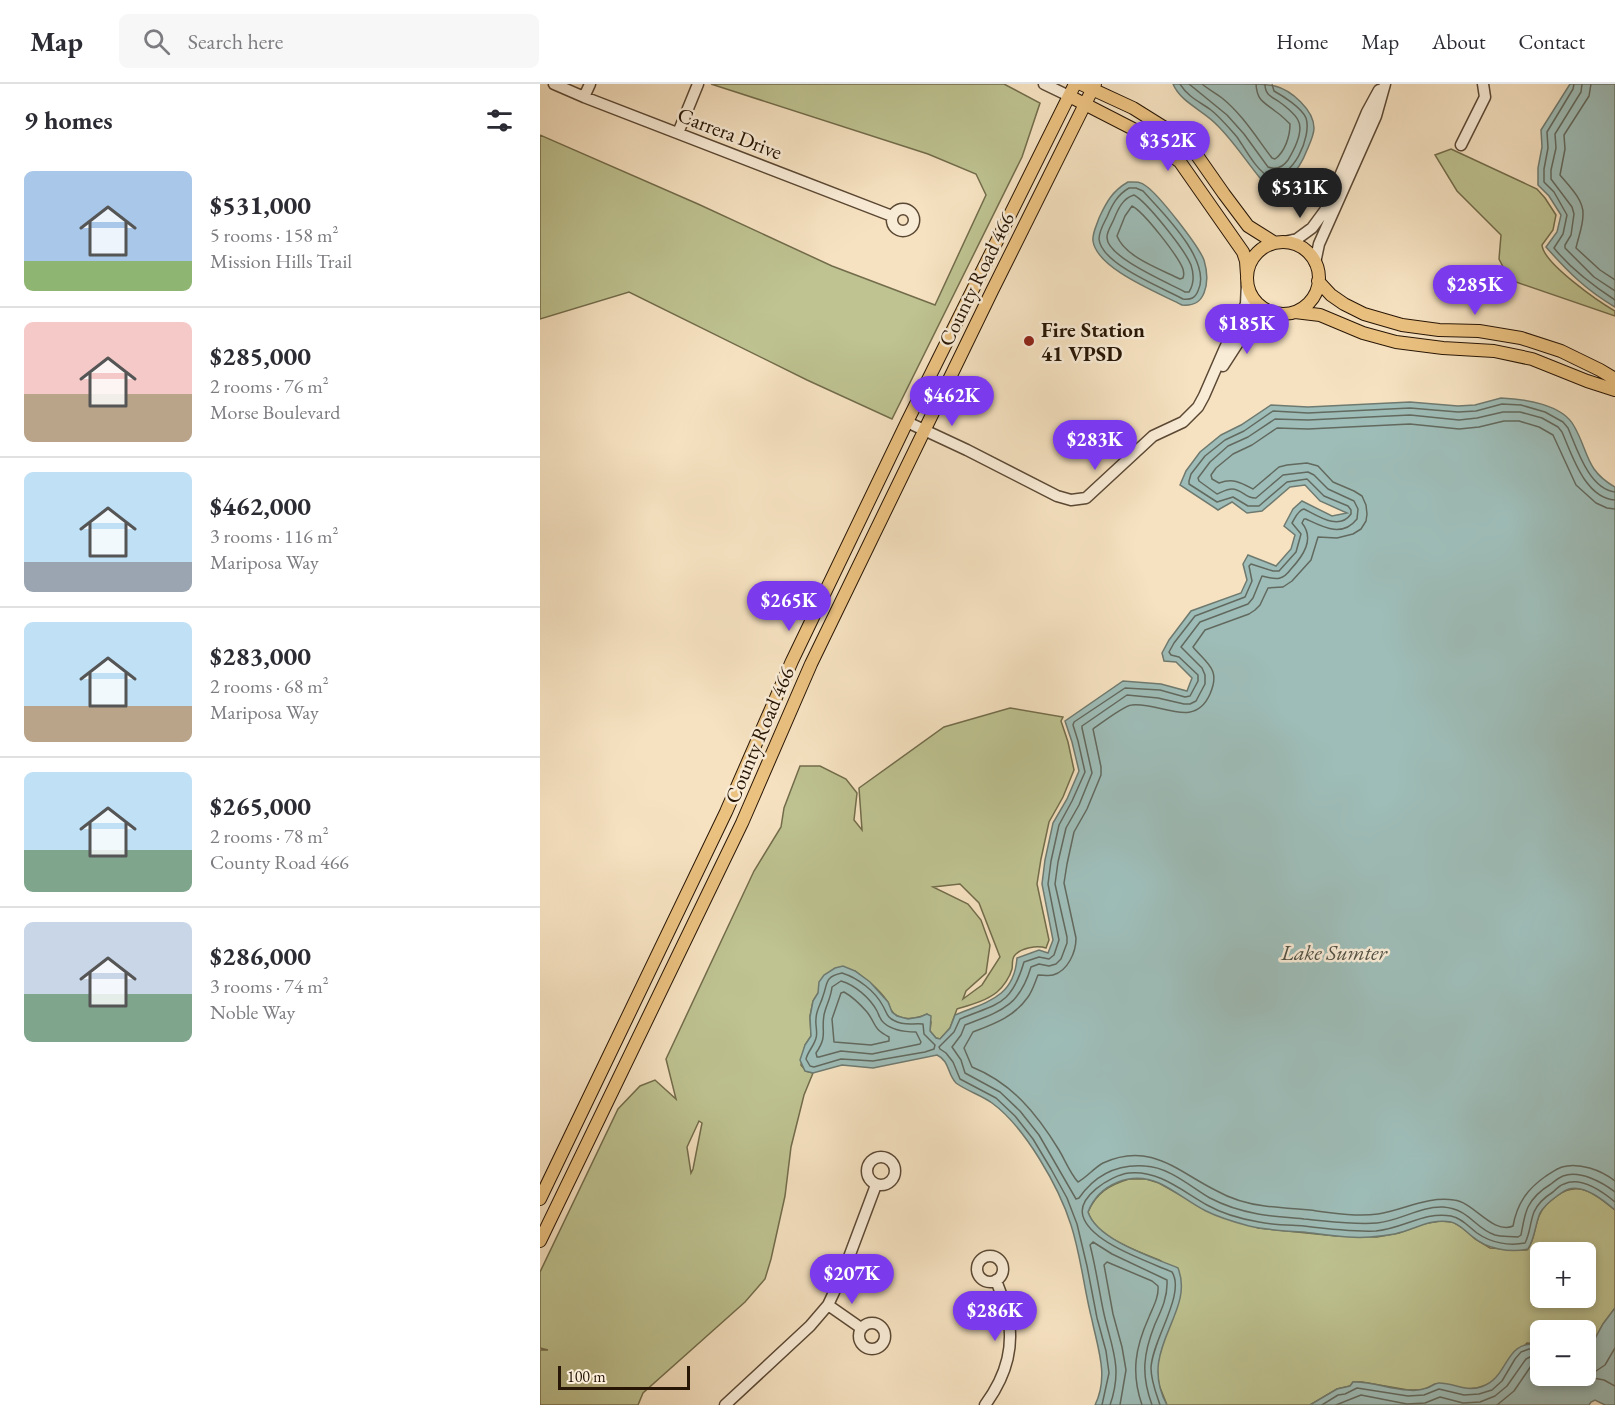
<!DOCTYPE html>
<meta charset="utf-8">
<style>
body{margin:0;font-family:"EB Garamond",serif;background:#f7f7f7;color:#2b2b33;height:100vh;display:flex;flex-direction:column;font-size:22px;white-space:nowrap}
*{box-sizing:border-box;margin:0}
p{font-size:20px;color:#7c7c81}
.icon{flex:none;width:33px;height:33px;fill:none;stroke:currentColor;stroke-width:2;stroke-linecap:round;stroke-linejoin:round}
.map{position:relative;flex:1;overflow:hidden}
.drawer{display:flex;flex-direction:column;background:#fff;width:540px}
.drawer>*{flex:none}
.buttons{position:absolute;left:990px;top:1158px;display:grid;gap:12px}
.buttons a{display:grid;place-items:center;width:66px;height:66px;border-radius:9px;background:#fff;box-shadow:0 3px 9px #0003;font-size:30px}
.scale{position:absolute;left:18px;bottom:15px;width:132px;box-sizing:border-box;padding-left:6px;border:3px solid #271505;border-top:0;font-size:16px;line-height:21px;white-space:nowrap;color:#271505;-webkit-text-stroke:4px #f9ecd7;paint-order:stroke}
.price{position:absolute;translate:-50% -51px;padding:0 14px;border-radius:21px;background:#7c3aed;color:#fff;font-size:20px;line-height:39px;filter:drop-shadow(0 2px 3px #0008)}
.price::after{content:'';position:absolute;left:50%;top:36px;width:18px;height:14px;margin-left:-9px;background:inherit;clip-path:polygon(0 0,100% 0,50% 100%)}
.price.on{background:#222;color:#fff}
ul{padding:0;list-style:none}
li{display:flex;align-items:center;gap:18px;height:150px;padding:0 24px}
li+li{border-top:2px solid #e1e1e2}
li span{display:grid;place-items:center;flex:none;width:168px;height:120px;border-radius:9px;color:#555}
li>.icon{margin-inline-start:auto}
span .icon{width:72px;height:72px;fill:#fffc;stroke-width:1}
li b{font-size:26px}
h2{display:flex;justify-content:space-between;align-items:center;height:72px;padding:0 24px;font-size:26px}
header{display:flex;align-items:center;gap:36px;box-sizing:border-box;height:84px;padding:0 30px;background:#fff;border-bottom:2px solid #e1e1e2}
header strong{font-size:28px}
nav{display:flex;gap:33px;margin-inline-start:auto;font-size:21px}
.search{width:420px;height:54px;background:#f7f7f7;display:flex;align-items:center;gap:15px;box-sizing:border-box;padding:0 21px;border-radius:9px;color:#7c7c81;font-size:22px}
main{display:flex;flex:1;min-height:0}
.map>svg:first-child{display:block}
</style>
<header>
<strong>Map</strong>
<div class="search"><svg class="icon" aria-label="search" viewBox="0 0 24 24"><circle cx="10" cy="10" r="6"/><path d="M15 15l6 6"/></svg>Search here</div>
<nav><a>Home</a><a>Map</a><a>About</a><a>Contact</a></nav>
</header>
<main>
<section class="drawer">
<h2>9 homes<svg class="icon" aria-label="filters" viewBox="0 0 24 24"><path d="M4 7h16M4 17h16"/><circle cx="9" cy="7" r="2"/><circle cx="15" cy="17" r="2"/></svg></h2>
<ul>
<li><span style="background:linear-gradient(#a9c7e8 75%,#8fb573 0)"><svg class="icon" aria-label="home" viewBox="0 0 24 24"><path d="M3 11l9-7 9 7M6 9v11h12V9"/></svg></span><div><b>$531,000</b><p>5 rooms · 158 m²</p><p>Mission Hills Trail</p></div></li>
<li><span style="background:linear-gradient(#f6c9c9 60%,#b9a48a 0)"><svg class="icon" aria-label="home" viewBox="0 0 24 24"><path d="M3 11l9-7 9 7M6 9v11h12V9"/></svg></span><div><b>$285,000</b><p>2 rooms · 76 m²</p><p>Morse Boulevard</p></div></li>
<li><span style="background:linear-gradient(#bfe0f5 75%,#9aa5b1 0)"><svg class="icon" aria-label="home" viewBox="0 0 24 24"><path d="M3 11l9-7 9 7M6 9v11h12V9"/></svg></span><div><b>$462,000</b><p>3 rooms · 116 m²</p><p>Mariposa Way</p></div></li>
<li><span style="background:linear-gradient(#bfe0f5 70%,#b9a48a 0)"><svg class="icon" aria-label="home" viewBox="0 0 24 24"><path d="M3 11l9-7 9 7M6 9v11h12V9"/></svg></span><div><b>$283,000</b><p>2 rooms · 68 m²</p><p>Mariposa Way</p></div></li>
<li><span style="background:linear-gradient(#bfe0f5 65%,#7fa58c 0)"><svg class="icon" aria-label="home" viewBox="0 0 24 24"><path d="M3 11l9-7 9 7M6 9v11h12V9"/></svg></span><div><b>$265,000</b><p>2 rooms · 78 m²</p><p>County Road 466</p></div></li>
<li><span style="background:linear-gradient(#c9d6e8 60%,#7fa58c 0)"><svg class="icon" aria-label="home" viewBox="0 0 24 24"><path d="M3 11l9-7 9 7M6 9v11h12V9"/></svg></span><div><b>$286,000</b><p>3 rooms · 74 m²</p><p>Noble Way</p></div></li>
</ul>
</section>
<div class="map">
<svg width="1075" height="1321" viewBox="0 0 1075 1321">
<rect width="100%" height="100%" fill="#f6e2c1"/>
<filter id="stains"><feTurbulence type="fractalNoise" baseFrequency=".00333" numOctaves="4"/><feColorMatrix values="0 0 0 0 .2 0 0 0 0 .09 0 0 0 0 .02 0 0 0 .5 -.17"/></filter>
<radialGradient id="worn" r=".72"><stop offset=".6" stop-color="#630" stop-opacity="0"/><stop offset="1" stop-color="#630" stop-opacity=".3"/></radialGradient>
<path fill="#bec391" stroke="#726c4b" stroke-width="1.5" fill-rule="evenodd" d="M171,0H464L500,19L482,73L352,335L267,296L89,208L0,235V51L158,120L292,182L395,221L446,111L436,90L388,70Z
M911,65L997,105L1005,114L1016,131L1013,146L1002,161C1003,179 1059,218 1075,227V232L970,196L959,175L961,151L917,107L895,71Z
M470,624L523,633L521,637L528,658L534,686L523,713L509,738L501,775L497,800L509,856L506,864C497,861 481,864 475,871C471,875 473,881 472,885C470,893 463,903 457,908C446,917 430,921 417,925L410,944L400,955L396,954L390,947L391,938L387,930C377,935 358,938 351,926C348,921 351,922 347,917C339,905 327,896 315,887L278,909L273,917L270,932L271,952L265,961L261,981L266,987L273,989L264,1011L251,1063L245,1112L231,1175L225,1195L205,1218L103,1309L98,1321H0V1266H8L0,1264V1188L78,1025L100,1002L115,996L136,1015L126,975L214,787L241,743L244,724L260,682H280L306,695L317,709L314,736L322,746L319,704L404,643ZM420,800L439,819L460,873L442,901L423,915L426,907L446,889L450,861L441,836L428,820L393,803ZM159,1037L162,1039L153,1085L151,1089L147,1063Z
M589,1095H606L619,1099L642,1112L718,1144L796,1152L837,1153L859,1149L883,1140L900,1137L913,1138L923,1144L935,1155L950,1164L987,1166C995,1156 994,1144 999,1132C1003,1122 1010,1117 1018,1111C1040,1096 1057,1111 1075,1126V1224L1063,1240L1046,1271V1246H1000V1260L987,1259L964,1283L958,1293L949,1300L937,1304L925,1305L895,1300L883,1306H868L822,1298H813L810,1302L797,1305L770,1321H627L619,1301L617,1283L621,1263L628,1245L621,1177C598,1167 556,1154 548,1128C556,1109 569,1101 589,1095ZM1000,1168H1046V1214H1000Z"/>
<path fill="#9ebdb8" stroke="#6e7a70" stroke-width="1.5" d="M633,0C656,0 680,0 703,0C713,0 725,0 735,2C751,6 774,26 774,44C774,51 770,59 767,66C759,87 744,107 720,94C706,77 694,58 678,42C665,27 641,19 633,0Z
M1030,0H1075V223C1046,206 1028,188 1006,163L1017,148L1021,131L1009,112L998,101V84L1002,63L1001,46Z
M588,98C594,98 600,97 606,102C619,111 658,161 664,176C667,186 668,199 664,209C660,219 653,222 642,221C619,209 557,185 553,157C552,149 557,141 559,134C566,119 572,107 588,98Z
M961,314C984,315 1022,320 1034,342C1049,368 1045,386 1075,403V1126C1063,1116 1045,1101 1029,1105C1025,1106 1020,1110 1017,1112C1010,1117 1004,1122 1000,1129C995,1141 995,1154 988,1165C970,1169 947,1165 933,1153C926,1148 920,1140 911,1138C892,1134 875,1145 858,1149C852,1151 846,1151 840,1152C815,1156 788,1151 763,1148C745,1147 726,1146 709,1142C694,1138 680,1134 666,1127C650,1119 636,1107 619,1099C591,1087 559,1100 548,1128C557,1156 612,1173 638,1184C656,1229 596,1265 627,1321H555C569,1293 558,1265 552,1236C544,1205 541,1172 531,1141C519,1103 485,1043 452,1019C441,1011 427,1007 416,999C407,990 410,977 397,971L333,984L302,981L273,989L265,987L260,976L265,961L271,952L270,933L273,917L278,909L279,898L284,891L295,884L303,882L315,887L330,898L348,918L352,928L357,932L368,935L380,933L387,930L391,932L390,947L396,954L400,955L410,944L415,931C446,918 474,914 477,874L499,866L508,869L513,856L502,800L505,776L513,739L527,715L539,687L532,658L525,637L583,597L621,600L647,607L652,594L636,578L624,577L622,569L629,556L651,527L701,509L707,496L703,480L708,471L736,482L751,465L755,451L744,442L753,425L762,417L792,432L807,429L780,417L765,401L750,403L722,427L707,429L692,418L678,426L640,401L646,387L660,368L681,351L701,341L731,321L768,323L870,318L918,322L935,321Z
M1075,1224V1321H1065L1055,1316L1051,1318L1049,1321H770L797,1305L810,1302L813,1298C831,1297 849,1305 868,1306C874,1307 881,1306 887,1304C891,1303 894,1299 899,1299C914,1299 925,1308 941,1303C971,1293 962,1256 1000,1260V1292H1046V1271L1063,1240Z"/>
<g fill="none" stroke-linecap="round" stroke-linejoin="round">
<path stroke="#62695e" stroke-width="1.5" d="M640,0C648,13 660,18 671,26C681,34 689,44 697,53C704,63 718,89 729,92C753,97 772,52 766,34C762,24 743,12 734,7L732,0
M649,0L687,31L704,50L728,83C736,86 743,83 748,76C754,66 764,47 758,36C755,30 744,21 738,17C730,12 725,10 725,0
M662,0C668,5 675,9 682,14C702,30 716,53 732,74L735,75C745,68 750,52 750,40C746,36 741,31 735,27C724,18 717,17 716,0
M1034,0L1033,5L1007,48L1008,64L1004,85V98L1014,108L1027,131L1023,150L1014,164C1031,185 1052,201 1075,216
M1042,0L1041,8L1015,50L1016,64L1011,86V95L1032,123L1034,130L1031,151L1025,161V164L1054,193L1075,207
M1051,0L1049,12L1024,51L1025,65L1020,91C1029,102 1044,116 1043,131C1043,142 1038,154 1036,164L1060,186L1075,196
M589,104H596L603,107C621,127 673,177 658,207C655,214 651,216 643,215C623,204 561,180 559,155C559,147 564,139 567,133C572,121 577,111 589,104Z
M594,111C607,118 645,166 651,181C654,190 654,200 649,208H645C629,199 566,173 567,153C567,147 572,140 574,135C578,125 583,114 594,111Z
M592,122C604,128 638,172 643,185C644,190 644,190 643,194L640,195C620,185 585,173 577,152L585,132Z
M1075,416C1045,414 1032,371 1022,348L1018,343L1002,334L980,328H963L937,334L919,336L870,331L768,336L735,335L708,353L688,362L670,378L658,394L659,397L677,410C682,408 687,405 692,405C702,405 706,415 716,414L743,391L768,388L774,391L788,405L814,417L818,425L817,435C802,454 783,443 766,435H764L762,439C775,455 763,472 751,485C748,489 745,493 740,494C734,496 728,493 722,492L713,514L708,520L660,538L641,563L662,584L665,591V600L656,617L650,620H644L618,614L587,611L542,642V644L552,689L539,721L526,744L518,778L515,800L527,853V859L521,875L516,880L509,882L499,880L491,883C479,923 461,927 425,941L421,951L412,963L421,976L425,989L460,1008L480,1027L499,1051L536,1115L539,1114C555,1091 577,1080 605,1082C629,1083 651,1103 670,1114C685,1122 702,1127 718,1130C733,1133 749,1133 764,1135C788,1137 813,1141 837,1139C859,1137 881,1122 903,1123C930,1125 934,1144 955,1151C962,1153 970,1152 978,1153L981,1151C983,1141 984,1132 988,1123C993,1113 1001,1106 1011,1100C1015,1097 1018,1094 1023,1092C1040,1086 1062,1098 1075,1108
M1075,425L1067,424L1056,419L1036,401L1013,351L999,343L979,337H964L939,343L919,345L870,340L768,345L737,344L712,361L693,370L676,384L671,391L672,395L679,399C693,394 700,398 713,405L739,383L747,381L767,379L778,382L793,398L814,407L822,412L826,421L827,430L826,437L821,445L813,450L797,454L778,453L771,476L752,497L743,503L728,504L720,521L715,526L709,530L665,546L653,563C667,580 681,585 670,610C654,646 621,618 592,621C585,621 560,640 553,645L561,683V691L547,725L534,748L527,780L524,799L536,854C536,868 528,887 513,891C509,892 503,891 498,891C495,898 493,906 488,913C474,933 454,940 433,948L424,964L432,983C472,999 497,1030 519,1066C525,1076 530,1089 538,1098C547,1093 554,1084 563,1079C611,1057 638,1088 677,1107C691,1115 709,1120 725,1122C740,1124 755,1125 770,1126C792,1129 816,1133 838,1130C864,1126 887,1112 914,1116C934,1118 953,1151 973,1142C977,1120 987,1105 1006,1092C1011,1089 1016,1085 1022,1083C1039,1078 1061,1086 1075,1097
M302,889C318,894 335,907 343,922C347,929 347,934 355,937C364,942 373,939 383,940L384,950L395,961L394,965L385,968L333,977L301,975L274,983L270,982L266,975C268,967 274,962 276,954C278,948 275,941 276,935C276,926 281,920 283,912C288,899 284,893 302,889Z
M301,897C315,901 330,914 337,927C339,931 340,936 344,939C353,947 365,948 376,948L381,958L380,960L332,970L301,967L279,973H277L276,969C288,951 281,949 284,931C286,921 291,914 292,903Z
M304,908C313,913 320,920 327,928C337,941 332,944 349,953V957L331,961L294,958L292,935L301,909Z
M1075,1264L1065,1281L1053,1289L1051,1291L1053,1294L1064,1296L1075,1302
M562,1321L569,1289L566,1267L557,1234L547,1182L537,1140L527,1114L511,1085L493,1055L475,1032L456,1014L420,995L413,978L406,969L400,965L399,963L414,948L420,935C458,919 471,922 484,878L499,873L509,875L514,871L519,856L508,800L511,777L519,741L532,717L545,688L538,657L533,641L534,638L585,604L620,606L645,613L650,612L658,597V591L639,573L631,571L629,568L634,559L655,532L705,513L712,497L709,482L711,480L733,487H739L756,468L761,450L752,439C755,434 758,426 764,425C778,432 799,447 811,430V426L808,422L784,412L767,395L747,398L719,422H708L693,413L677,418L649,400V397L651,390L665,372L685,356L704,347L733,327L768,329L870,324L918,328L936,327L962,320L981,321L1005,328L1023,338L1028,344C1037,365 1049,405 1075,408
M570,1321C583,1284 572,1265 564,1230C559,1207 556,1184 550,1161L553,1158L572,1170L627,1196C628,1212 622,1225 615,1240C603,1270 601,1291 612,1321
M580,1321L586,1286L582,1263L573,1230L564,1181L567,1178L612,1197L618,1202C619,1213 613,1223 609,1233C595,1264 591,1289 602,1321
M620,1321C616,1309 611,1297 611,1284C612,1256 646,1210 632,1188C607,1177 555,1160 544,1135C534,1114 571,1091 589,1089C619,1086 642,1107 667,1121C683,1130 701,1135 719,1138C733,1141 749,1141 764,1142C788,1145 812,1148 836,1147C862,1145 885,1127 911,1132C922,1134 929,1143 937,1149C951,1159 969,1162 985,1159C990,1150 990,1138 994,1128C998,1119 1005,1113 1013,1108C1016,1105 1020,1101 1024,1100C1041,1092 1063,1108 1075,1118
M782,1321L798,1311L805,1310L817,1304L868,1312L884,1311L899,1305L924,1311L939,1310L952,1306L962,1297L975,1275L981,1268L989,1265H1000
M796,1321L821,1311L867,1320L885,1319L900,1313L923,1319L940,1318L955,1312L967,1302L986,1275L990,1273H1000
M957,1321L974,1307L991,1282H1000"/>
<defs>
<path id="minor" d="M14,0L44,13L352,132
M504,0L529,12
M44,13L50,0
M138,49L158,0
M921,61L945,13L943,0
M352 136a11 11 0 1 1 22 0a11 11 0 1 1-22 0Z
M744,158L757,155L772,144L786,125L827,28L839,6
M775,179L779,160L836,32L845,0
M683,282L705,248L719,237L736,229
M367,338L427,366L517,412L531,416L546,414L613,352L643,338L658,323L664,312L684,266L706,220L707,198
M327 1087a14 14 0 1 1 28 0a14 14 0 1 1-28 0Z
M437 1185a13 13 0 1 1 26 0a13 13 0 1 1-26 0Z
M288,1221L321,1244
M319 1252a13 13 0 1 1 26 0a13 13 0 1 1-26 0Z
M185,1321L270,1242L288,1221L303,1189L336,1101
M445,1321C467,1291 476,1260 466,1223C463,1214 459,1205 456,1196"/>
<path id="major" d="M541,0L593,24L625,44L656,70L684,110L708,142L735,159
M529,12L605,51L640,78L703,168L706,177L707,191
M707 194a36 36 0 1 1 72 0a36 36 0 1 1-72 0Z
M778,197L791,211L804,220L824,230L862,241L899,246L939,247L981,254L1021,267L1060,286L1075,295
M755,228L780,231L823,249L856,258L903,264L954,267L992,275L1047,297L1075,306
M0,1115L186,728L252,577L367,338L535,0
M0,1157L202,739L271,580L452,207L555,0"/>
</defs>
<use href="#minor" stroke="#5b4834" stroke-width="13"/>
<use href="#major" stroke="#271505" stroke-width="14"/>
<use href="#minor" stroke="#f9ecd7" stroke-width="10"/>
<use href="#major" stroke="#ebc180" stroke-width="12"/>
</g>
<circle fill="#8f2418" stroke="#f9ecd7" stroke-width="2" cx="489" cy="257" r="6"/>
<g text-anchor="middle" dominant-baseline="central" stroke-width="5" stroke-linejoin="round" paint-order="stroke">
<g font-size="21" fill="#271505" stroke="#f9ecd7">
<text transform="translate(190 49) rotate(21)">Carrera Drive</text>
<text transform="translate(436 195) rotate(-64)">County Road 466</text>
<text transform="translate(219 651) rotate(-67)">County Road 466</text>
</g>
<g font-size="21" font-weight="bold" fill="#271505" stroke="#f9ecd7" text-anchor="start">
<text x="501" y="245">Fire Station<tspan x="501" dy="24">41 VPSD</tspan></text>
</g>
<g font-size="22" font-style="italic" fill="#515044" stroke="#f9ecd7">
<text x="794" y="868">Lake Sumter</text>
</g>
</g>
<rect width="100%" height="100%" filter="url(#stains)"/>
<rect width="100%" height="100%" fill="url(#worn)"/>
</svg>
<div class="buttons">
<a>+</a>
<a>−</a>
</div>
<div class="scale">100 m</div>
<b class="price" style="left:628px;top:88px">$352K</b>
<b class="price on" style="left:760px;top:135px">$531K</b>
<b class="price" style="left:935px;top:232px">$285K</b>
<b class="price" style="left:707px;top:271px">$185K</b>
<b class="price" style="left:412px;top:343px">$462K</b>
<b class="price" style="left:555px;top:387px">$283K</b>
<b class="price" style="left:249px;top:548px">$265K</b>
<b class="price" style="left:312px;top:1221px">$207K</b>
<b class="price" style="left:455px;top:1258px">$286K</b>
</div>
</main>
